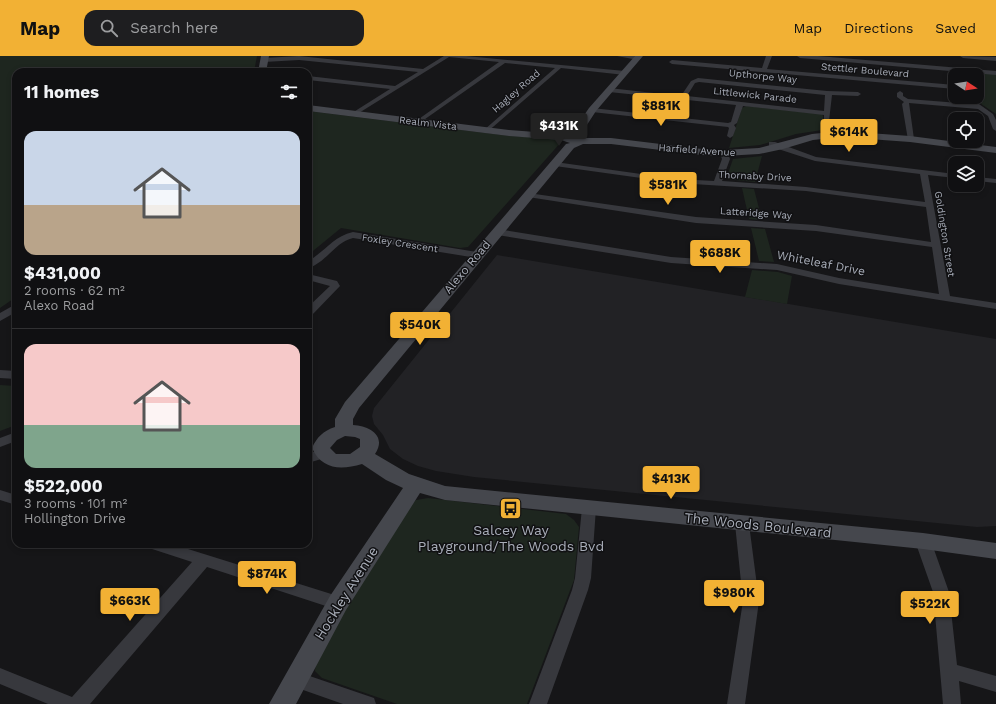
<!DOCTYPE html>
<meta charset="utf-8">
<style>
body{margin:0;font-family:"Work Sans",sans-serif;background:#1e1e20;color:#f1f3f6;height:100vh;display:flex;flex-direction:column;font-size:15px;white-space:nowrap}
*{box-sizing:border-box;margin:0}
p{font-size:13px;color:#9c9d9f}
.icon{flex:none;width:22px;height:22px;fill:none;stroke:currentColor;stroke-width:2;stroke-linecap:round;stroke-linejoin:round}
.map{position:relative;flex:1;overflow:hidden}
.drawer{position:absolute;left:12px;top:12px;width:300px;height:480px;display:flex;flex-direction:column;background:#101012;border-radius:12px;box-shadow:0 2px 6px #0003,0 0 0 1px #303032}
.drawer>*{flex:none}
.needle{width:26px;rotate:102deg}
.fabs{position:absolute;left:948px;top:12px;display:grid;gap:8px}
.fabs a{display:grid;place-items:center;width:36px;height:36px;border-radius:8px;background:#101012;box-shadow:0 2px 6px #0003,0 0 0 1px #303032;font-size:20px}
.price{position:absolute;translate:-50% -34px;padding:0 9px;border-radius:4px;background:#f2b134;color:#111;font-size:13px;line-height:26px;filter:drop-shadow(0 1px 2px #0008)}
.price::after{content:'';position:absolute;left:50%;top:24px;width:12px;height:9px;margin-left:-6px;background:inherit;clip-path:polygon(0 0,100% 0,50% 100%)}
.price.active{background:#222;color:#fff}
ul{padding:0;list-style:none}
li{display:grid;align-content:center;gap:8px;height:212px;padding:0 12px}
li+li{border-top:1px solid #303032}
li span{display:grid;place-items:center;height:124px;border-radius:12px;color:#555}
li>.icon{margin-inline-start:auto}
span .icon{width:72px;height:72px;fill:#fffc;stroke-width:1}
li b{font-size:17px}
h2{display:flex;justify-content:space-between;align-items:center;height:48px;padding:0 12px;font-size:17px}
header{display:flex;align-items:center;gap:24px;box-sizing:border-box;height:56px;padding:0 20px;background:#f2b134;color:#111}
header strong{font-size:19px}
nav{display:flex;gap:22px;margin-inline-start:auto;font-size:14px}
.search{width:280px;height:36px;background:#1e1e20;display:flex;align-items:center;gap:10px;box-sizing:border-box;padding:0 14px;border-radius:12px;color:#9c9d9f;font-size:15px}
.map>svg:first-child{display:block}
</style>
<header>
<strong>Map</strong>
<div class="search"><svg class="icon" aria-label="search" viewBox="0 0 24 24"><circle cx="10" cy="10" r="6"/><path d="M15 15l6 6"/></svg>Search here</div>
<nav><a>Map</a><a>Directions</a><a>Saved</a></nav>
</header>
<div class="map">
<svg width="996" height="648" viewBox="0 0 996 648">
<rect width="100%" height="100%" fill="#161618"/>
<path fill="#222225" d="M497,199L996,283V470L977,471L474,421L436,415L418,410L403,403L390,393L383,379L374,368L372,360L374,352Z"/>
<path fill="#1e261f" d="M0,0H257L254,16H16V241L0,252Z
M961,16L996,18V58L971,41H977V19H962Z
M746,50L822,58L823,60V67L829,73L796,78L760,89L729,92L742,52Z
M308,55L511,80L558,83L562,85L468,191L460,192L341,172L308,199Z
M762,100L755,126L726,123L733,103Z
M742,132L754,133L762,164L749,163Z
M751,172L765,173L774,206L759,205Z
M752,214L778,216L792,220L787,248L745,241Z
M0,329L16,330V369L0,375Z
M428,442L566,458L574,464L579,471L574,524L527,648H397L322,622L315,615L316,604L343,556L409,451L416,444Z"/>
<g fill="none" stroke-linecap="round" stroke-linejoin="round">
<path fill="#37383d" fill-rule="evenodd" d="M299,0L423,13L444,0H466L625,15L628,17L625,19L561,12L486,77L484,76V74L555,12L505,7L418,68L416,67V65L499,6L449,1L354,60L352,59V57L390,33L308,24V20L395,30L418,16L299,4L264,6L261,4L264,2Z
M617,0H634L641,2L638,4Z
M766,0H772L767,13L955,29V33L672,8L669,6L672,4L762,12Z
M797,0H818L996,15V19L800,2Z
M960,0L996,1V5L963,2Z
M698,22L827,35L858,36L861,38L858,40L832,39L829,65L843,77V79L841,80L824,67V59L743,50L737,67L734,69L736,72L733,80L730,82L727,80L729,72L728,71L592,56L589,54L592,52L728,67L731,66L736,49L609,36L606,34L609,32L681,40L691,25ZM699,26L825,39L824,55L687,40L695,27Z
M900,35L903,37V40L908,43L972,48L962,41H969L993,58L996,64V75L993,73L988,60L978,53L909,47L914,83L908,84L902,48L904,46L897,41V37Z
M769,86H775L816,101L955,118V122L928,119L950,240L996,247V253L839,228L777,214L671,207L497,179L493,176L497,173L671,201L777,208L839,222L939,238L932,191L816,175L696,167L528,141L524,139L528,137L696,161L816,169L931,186L926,151L806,135L677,127L555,110L551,108L555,106L677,123L714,125L722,103L720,97L724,95H727L730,103L722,125L806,131L925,146L920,118L815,105L769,90Z
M977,121L996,123V127L977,125Z
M353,176L477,196L482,199L477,202L353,182C335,186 326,207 308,212V205C325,196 332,181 353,176Z
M308,218L337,225L340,230L312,259L308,260V251L330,230L308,224Z
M16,248V256L0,265V257Z
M0,314L16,315V323L0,322Z
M16,376V385L0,391V382Z
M323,394L328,395L330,398L328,401L308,407V397Z
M0,434L16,439V449L0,444Z
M589,447L594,448L596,452L591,522L588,534L547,648H529L572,534L575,522L582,452L584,448Z
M742,463L747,464L749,468L759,545L745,648H727L743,545L735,468L737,464Z
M923,479L928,481L931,485L949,536L957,609L996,620V636L959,625L961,648H943L933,536L915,485L918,481Z
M146,488H172L344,542L346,547L344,552L338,554L207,511L90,648H48L0,628V612L72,641L192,506L149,492Z
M295,615L374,642L376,648H343L289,629L286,623L289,617Z"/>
<path fill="#45474d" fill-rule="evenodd" d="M261,0H269L266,16H258Z
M635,0H643L596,55L583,75L576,80H570L568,78L576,71L589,52Z
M308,49L509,74L562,78L576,82H611L702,93L724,94L759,92L812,78L841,75L910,80L996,91V97L910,86L841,81L813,84L783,93L759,98L724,100L702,99L611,88H583L574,92L359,352L353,363V369C370,370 387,380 375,398L409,418L445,430L923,477L996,487V503L923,493L445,444L420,437L346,554L296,648H269L330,540L403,432L386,424L362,408C341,414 322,414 312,392C317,381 323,375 335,371V363L345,346L566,88L570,87L561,84L509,80L308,55ZM345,380L355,381L360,383V391L350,398H336L330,392L337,384Z"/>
</g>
<defs>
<symbol id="bus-square" viewBox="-11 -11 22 22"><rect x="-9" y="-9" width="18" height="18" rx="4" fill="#f2b134" stroke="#111113"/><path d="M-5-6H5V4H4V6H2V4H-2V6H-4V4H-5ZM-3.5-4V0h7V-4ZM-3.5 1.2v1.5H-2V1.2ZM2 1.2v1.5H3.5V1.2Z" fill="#111"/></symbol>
</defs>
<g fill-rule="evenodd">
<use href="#bus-square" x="498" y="440" width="25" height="25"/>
</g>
<g text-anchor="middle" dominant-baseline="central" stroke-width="3" stroke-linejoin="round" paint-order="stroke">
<g font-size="10" fill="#a8adb8" stroke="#111113">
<text transform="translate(865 14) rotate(5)">Stettler Boulevard</text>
<text transform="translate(763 20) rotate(6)">Upthorpe Way</text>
<text transform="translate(516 35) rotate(-41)">Hagley Road</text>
<text transform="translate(755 39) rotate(6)">Littlewick Parade</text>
<text transform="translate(428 67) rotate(7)">Realm Vista</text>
<text transform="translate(697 94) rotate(4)">Harfield Avenue</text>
<text transform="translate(755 120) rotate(3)">Thornaby Drive</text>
<text transform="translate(756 157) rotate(4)">Latteridge Way</text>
<text transform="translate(945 178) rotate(81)">Goldington Street</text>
<text transform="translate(400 187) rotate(9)">Foxley Crescent</text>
</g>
<g font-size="12" fill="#a8adb8" stroke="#111113">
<text transform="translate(821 207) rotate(11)">Whiteleaf Drive</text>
<text transform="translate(467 211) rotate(-50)">Alexo Road</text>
</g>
<g font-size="14" fill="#a8adb8" stroke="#111113">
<text transform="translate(758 469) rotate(6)">The Woods Boulevard</text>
<text transform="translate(346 537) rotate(-58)">Hockley Avenue</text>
</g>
<g font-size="14" fill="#a8adb8" stroke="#111113">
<text x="511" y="474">Salcey Way<tspan x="511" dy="16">Playground/The Woods Bvd</tspan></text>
</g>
</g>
</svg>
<div class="fabs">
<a><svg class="needle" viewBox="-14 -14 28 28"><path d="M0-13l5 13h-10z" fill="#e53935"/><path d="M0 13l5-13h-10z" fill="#9c9d9f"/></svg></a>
<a><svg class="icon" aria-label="locate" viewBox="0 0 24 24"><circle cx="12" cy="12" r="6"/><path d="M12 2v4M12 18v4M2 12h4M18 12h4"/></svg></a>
<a><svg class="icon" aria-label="layers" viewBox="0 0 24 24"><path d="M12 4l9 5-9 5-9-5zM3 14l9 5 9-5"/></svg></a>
</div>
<b class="price" style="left:661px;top:71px">$881K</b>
<b class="price active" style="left:559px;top:91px">$431K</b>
<b class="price" style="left:849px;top:97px">$614K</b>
<b class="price" style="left:668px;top:150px">$581K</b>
<b class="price" style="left:720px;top:218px">$688K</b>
<b class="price" style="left:420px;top:290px">$540K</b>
<b class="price" style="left:671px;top:444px">$413K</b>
<b class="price" style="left:267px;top:539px">$874K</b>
<b class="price" style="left:734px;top:558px">$980K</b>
<b class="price" style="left:130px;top:566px">$663K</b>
<b class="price" style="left:930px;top:569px">$522K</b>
<section class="drawer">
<h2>11 homes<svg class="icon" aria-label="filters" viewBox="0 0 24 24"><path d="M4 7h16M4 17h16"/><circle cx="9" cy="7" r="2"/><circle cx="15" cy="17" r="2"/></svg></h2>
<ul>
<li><span style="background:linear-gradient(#c9d6e8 60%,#b9a48a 0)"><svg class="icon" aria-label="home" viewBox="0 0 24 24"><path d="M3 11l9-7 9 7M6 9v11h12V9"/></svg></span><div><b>$431,000</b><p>2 rooms · 62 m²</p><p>Alexo Road</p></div></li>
<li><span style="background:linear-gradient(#f6c9c9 65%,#7fa58c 0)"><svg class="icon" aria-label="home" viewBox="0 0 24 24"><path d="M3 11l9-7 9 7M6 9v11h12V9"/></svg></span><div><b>$522,000</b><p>3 rooms · 101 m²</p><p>Hollington Drive</p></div></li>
</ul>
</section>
</div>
